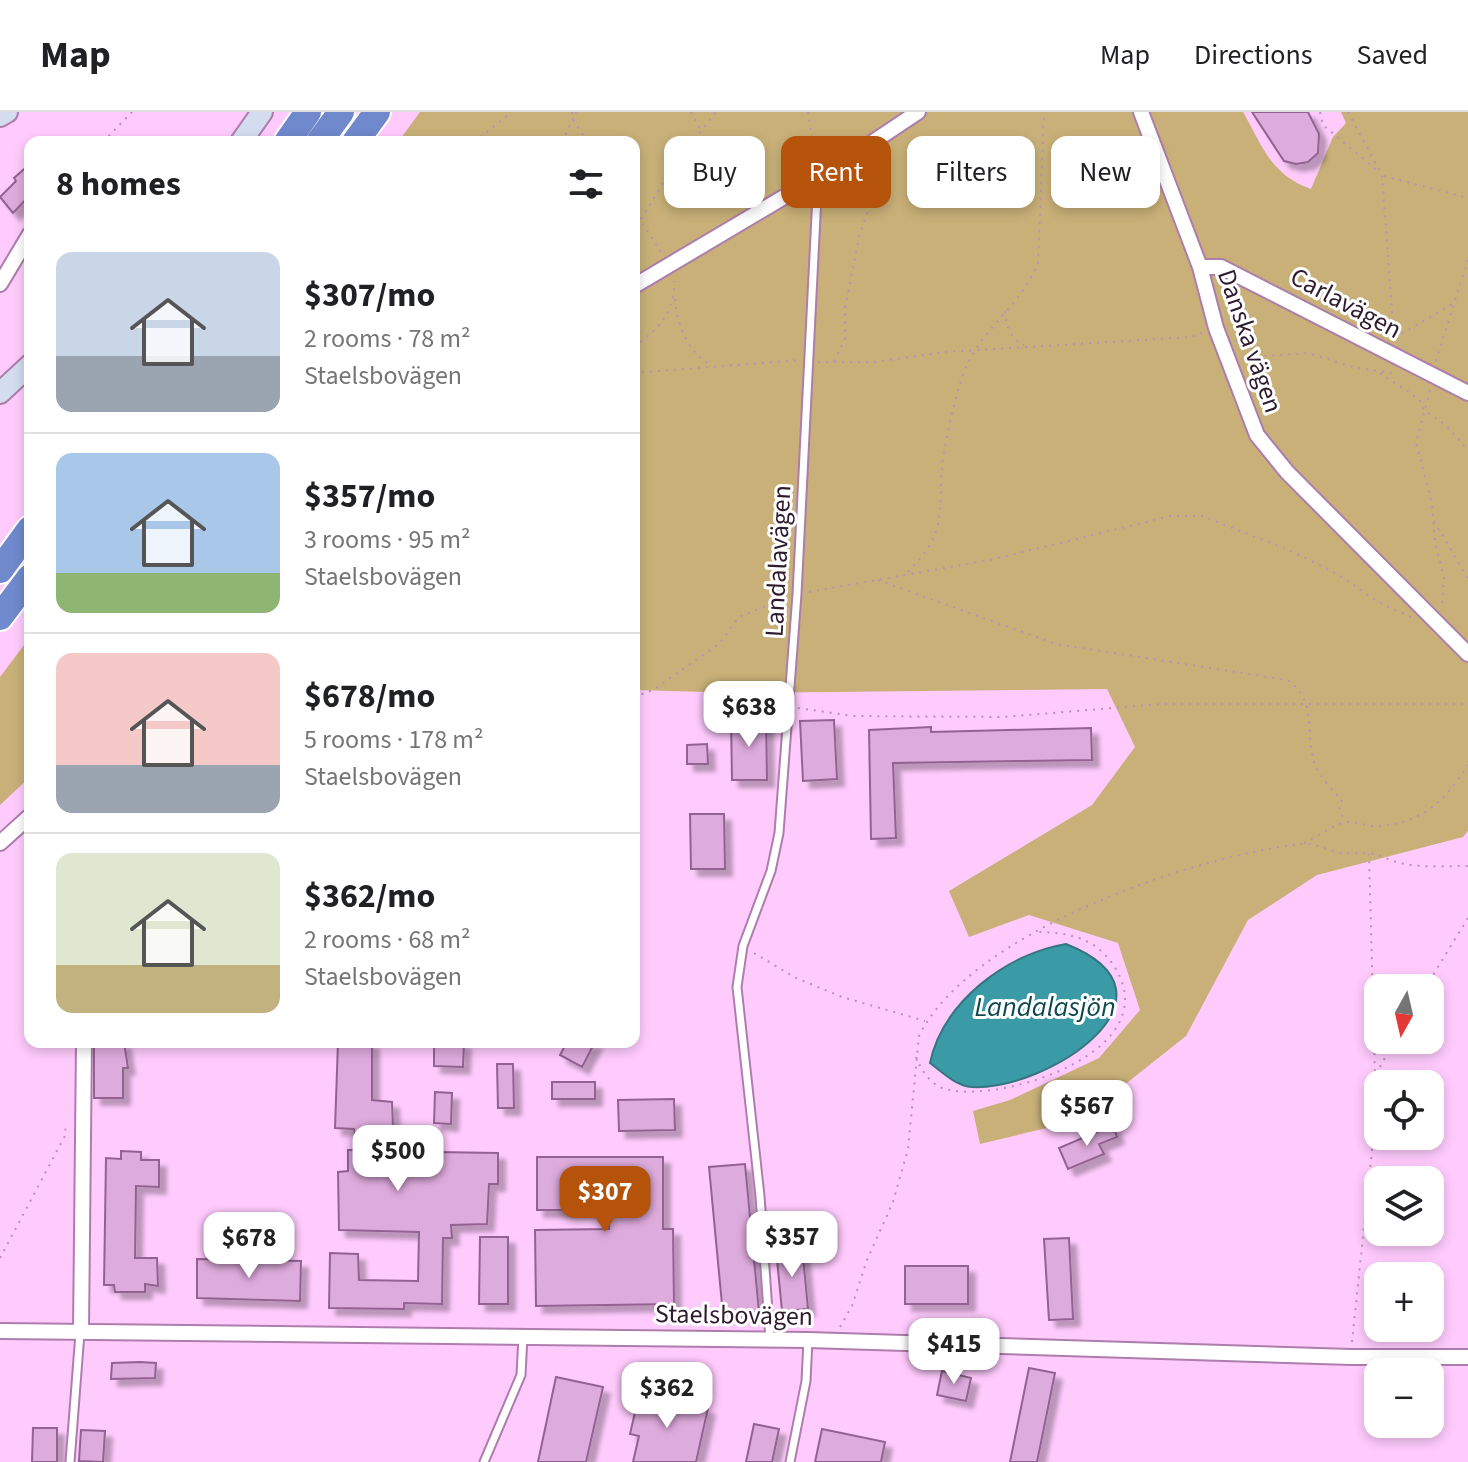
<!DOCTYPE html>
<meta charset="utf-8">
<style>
body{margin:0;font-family:"Source Sans 3",sans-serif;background:#f6f6f6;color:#202124;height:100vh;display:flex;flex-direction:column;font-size:30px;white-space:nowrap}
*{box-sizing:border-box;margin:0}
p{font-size:26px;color:#757577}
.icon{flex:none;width:44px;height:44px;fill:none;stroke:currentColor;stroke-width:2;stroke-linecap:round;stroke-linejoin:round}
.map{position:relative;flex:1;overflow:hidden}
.panel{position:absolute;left:24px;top:24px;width:616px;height:912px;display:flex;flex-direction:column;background:#fff;border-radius:16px;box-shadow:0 4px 12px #0003}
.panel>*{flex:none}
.banner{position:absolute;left:664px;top:24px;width:684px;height:72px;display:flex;gap:16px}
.needle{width:52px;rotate:188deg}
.controls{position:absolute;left:1364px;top:862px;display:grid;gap:16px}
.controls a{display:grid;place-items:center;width:80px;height:80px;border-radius:16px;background:#fff;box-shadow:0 4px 12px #0003;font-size:40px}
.price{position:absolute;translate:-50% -68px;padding:0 18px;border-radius:16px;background:#fff;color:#222;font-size:26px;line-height:52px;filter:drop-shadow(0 2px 4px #0008)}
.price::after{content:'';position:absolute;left:50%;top:48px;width:24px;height:18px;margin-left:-12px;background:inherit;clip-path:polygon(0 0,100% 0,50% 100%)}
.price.current{background:#b45309;color:#fff}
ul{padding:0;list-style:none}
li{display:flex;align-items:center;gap:24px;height:200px;padding:0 32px}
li+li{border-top:2px solid #e0e0e0}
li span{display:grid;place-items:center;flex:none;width:224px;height:160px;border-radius:16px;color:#555}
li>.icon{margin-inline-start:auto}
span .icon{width:96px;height:96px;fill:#fffc;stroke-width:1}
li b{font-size:34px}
h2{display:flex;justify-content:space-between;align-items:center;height:96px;padding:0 32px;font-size:34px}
.chip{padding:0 28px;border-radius:16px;background:#fff;box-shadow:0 4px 12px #0003;font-size:28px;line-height:72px}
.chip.current{background:#b45309;color:#fff}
header{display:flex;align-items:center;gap:48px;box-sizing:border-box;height:112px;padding:0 40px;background:#fff;border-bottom:2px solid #e0e0e0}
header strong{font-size:38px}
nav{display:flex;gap:44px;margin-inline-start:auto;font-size:28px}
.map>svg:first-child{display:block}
</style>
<header>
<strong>Map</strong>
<nav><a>Map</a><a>Directions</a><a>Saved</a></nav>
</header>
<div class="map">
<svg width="1468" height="1350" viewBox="0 0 1468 1350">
<defs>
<filter id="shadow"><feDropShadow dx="7" dy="7" stdDeviation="2" flood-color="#0004"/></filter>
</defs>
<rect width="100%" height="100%" fill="#ffcbfd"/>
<path fill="#c8b078" d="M420,0H1243C1263,35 1271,63 1311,77L1333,25L1346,11L1341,0H1468V719L1463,725L1317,763L1248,808L1186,924L1080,1008L980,1032L973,999L1010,988L1099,946L1140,898L1118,831L1029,803L969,825L949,779L1092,693L1135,635L1107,577L743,581L634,578V30H398Z
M30,525V665L0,693V565Z"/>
<path fill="#3a9aa6" stroke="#367482" stroke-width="2" d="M1066,832C1194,883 1047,979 972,975C956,974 942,960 930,951C943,890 1006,842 1066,832Z"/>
<path fill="#deabdd" stroke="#926391" stroke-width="2" filter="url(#shadow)" d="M1252,0H1308L1319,22L1318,41L1308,50L1296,52L1284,49Z
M30,52V83L13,101L0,85L16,69L14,66Z
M766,605L767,668H732L731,606Z
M834,608L837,667L803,669L800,609Z
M931,615V620L1091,616L1092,648L893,651L896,726L871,727L869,618Z
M707,632L708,652H687V633Z
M690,702H724L725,757H691Z
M94,930H124L128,956H123V986H94Z
M338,930H372V988L392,990L393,1015L377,1018L375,1039L498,1041V1072H489L487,1112L451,1113L452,1126H443L442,1192L404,1191V1197L329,1196L330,1141L358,1142L359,1168L418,1169L419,1120L339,1118L338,1060L348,1059V1038H357L354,1017L335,1016Z
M434,930H464L463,955L434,954Z
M567,930H595L582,955L560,943Z
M497,952H513L514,996H498Z
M552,970H595V987H552Z
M435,980L452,981L451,1012L434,1011Z
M674,987L675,1018L619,1019L618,988Z
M1113,1013L1117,1025L1099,1032L1104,1042L1068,1057L1059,1036Z
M121,1039L141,1040V1048H159V1075L136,1074L135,1146H157L158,1174L145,1172V1180H115L114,1173H104L106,1046L121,1047Z
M537,1045H663V1117H673L674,1192L536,1194L535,1118L609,1117V1098H537Z
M745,1052L759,1200L723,1203L709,1055Z
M480,1125H508V1192H479Z
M1069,1126L1073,1207L1049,1208L1044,1127Z
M802,1134L808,1197L782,1199L776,1137Z
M197,1147L301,1149L300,1189L197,1186Z
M905,1154H968V1192H905Z
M140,1250L156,1251L155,1266L111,1267L112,1251Z
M1029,1256L1055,1261L1037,1350H1010Z
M942,1259L971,1266L966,1289L937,1283Z
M556,1265L603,1275L586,1350H538Z
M648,1282L708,1296L696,1350H633L639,1324L630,1322L639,1283Z
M754,1312L779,1317L772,1350H746Z
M33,1316H57V1350H32Z
M822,1317L885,1330L881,1350H815Z
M81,1318L105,1319L103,1350L79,1349Z"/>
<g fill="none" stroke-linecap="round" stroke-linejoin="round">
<defs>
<path id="lane" d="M770,1228L760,1084L737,875L743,834L771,759L779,721L797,482L818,64
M70,1350L80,1221
M484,1350L521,1263L523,1224
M790,1350L806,1269L808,1228"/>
<path id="street" d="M1141,0L1200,155L1216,216L1257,323L1287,360L1468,542
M1200,155H1221L1468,281
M0,172L30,122
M634,174L843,50L918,0
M0,731L30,704
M0,1219L808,1228L1351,1245H1468
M81,1219L84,930"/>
<path id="secondary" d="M0,4L7,0
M241,30L262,0
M0,281L30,253"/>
<path id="highway" d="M287,30L308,0
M319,30L341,0
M355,30L377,0
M0,458L30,417
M0,505L30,465"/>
</defs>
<use href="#lane" stroke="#ad7dac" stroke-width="11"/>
<use href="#street" stroke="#ad7dac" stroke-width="18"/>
<use href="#secondary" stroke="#ad7dac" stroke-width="24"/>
<use href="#highway" stroke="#fff" stroke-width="30"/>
<path stroke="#ba91b8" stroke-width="2" stroke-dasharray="2 6" stroke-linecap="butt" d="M572,0L574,10L588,30
M691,0L700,17
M808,0L816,50
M1320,0L1323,13L1379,60
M1348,0L1382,63L1394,226
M103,30L132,0
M474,30L512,0
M562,30L576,0
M1384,64L1468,86
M634,98L662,142
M641,107L675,52L716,0
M675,187C677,213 688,241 712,254
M1005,199C1005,213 1011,227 1024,233
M1395,226L1454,191
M1236,229L1266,244L1308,241L1356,256L1394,261
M634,235C658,217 675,202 674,169
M834,249L845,227V196L859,125L889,36
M1436,249L1468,147
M818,250H874L945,240L1191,225L1202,221
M634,261L800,248
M1380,261L1419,287L1424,298L1446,313L1468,338
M1430,278L1416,331L1432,392L1435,431L1444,465L1442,494
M1434,409L1468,467
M908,460C951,415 936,402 943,347C947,319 954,291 963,263C978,219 1022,193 1038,151L1044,0
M878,468L1056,532L1287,568C1319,589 1304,622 1315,653C1320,666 1333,678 1342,689L1339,696L1345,710
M809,480L990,448L1171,404H1202L1291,439L1339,463L1378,490L1413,506
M634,585L653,578L719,532L739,505L788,485
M798,596L853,604L1003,605L1162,592H1468
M1304,731C1317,725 1331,714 1343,711C1352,708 1365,714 1374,714C1420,713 1444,691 1468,653
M754,841L796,866L842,885L925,909
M1425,876L1468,806
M916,945C922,960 932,975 949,978C1009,990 1168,937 1114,854C1095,825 1067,820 1034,820
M1376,962L1395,928
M0,1146L66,1022L65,1014
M840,1215L852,1194L867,1148L893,1090L908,1037L919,924C970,820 1191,745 1300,732C1314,730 1328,739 1342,741C1350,742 1358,740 1366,741C1379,741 1389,749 1401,751C1422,756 1446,754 1468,754
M1352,1230L1372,1039L1375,965L1369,742"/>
<use href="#lane" stroke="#fff" stroke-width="7"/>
<use href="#street" stroke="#fff" stroke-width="14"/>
<use href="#secondary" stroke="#d4dcf0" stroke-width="20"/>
<use href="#highway" stroke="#6f89cc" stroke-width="26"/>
</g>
<g text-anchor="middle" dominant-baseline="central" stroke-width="6" stroke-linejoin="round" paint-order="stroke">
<g font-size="26" fill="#2e1b2d" stroke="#fff">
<text transform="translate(1346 191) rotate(28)">Carlavägen</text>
<text transform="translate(1250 229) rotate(71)">Danska vägen</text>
<text transform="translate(778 449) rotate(-87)">Landalavägen</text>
<text transform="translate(734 1203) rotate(1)">Staelsbovägen</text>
</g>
<g font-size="28" font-style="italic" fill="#0f484f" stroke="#fff">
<text x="1045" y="895">Landalasjön</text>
</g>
</g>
</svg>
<div class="controls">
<a><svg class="needle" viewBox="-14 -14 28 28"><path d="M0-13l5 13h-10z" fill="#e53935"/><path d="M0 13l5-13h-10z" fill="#757577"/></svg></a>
<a><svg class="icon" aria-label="locate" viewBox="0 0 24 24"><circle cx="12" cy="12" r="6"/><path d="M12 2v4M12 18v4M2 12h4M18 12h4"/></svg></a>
<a><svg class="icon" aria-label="layers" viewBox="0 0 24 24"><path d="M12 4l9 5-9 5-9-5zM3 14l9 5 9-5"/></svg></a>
<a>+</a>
<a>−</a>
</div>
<b class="price" style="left:749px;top:637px">$638</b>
<b class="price" style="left:1087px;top:1036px">$567</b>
<b class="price" style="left:398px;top:1081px">$500</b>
<b class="price current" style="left:605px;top:1122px">$307</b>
<b class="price" style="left:792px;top:1167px">$357</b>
<b class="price" style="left:249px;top:1168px">$678</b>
<b class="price" style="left:954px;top:1274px">$415</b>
<b class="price" style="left:667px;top:1318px">$362</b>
<div class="banner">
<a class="chip">Buy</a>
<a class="chip current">Rent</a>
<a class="chip">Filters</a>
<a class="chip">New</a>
</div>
<section class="panel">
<h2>8 homes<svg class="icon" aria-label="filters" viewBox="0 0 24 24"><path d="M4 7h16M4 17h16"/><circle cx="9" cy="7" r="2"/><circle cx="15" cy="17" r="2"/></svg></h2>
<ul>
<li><span style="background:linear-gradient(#c9d6e8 65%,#9aa5b1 0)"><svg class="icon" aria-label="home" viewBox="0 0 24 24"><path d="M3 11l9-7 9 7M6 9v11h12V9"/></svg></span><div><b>$307/mo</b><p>2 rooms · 78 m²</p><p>Staelsbovägen</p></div></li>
<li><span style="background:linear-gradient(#a9c7e8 75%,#8fb573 0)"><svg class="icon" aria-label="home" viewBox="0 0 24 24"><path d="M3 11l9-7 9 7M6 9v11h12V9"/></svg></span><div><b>$357/mo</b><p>3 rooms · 95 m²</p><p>Staelsbovägen</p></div></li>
<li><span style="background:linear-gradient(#f6c9c9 70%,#9aa5b1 0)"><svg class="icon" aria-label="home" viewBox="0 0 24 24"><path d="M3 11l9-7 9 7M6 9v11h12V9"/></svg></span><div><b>$678/mo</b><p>5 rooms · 178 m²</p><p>Staelsbovägen</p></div></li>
<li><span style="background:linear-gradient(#dfe7d0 70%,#c2b280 0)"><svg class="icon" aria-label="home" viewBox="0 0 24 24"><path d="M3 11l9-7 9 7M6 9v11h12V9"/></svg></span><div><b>$362/mo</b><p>2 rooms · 68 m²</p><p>Staelsbovägen</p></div></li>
</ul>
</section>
</div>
